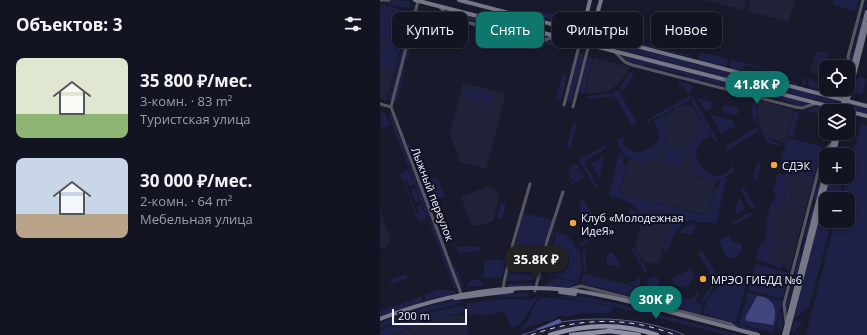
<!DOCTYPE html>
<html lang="ru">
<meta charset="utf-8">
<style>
body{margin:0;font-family:"Open Sans",sans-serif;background:#1f212e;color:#f1f3f6;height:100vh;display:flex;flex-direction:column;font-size:15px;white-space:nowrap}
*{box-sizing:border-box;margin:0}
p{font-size:13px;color:#9c9ea5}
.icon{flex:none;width:22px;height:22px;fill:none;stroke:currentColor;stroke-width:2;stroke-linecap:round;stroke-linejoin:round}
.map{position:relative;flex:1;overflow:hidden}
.panel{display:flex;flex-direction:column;background:#121421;width:380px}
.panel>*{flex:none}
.guide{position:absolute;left:12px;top:12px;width:380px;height:36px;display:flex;gap:8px}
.buttons{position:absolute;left:439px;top:60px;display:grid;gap:8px}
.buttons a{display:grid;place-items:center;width:36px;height:36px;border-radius:8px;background:#121421;box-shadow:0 2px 6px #0003,0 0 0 1px #31333f;font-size:20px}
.scale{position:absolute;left:12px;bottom:10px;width:75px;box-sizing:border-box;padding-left:4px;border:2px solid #f2f3fe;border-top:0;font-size:11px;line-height:14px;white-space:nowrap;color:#f2f3fe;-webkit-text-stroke:3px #0f1022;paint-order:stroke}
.price{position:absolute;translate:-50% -34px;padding:0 9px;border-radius:14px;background:#0f766e;color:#fff;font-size:13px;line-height:26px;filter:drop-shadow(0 1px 2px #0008)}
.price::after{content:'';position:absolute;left:50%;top:24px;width:12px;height:9px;margin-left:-6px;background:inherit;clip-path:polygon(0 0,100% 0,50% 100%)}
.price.current{background:#222;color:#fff}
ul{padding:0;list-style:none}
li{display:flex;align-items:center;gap:12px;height:100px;padding:0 16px}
li span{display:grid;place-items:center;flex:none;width:112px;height:80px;border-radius:8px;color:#555}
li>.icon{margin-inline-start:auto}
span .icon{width:48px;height:48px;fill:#fffc;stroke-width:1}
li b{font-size:17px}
h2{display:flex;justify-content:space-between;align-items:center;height:48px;padding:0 16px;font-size:17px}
.chip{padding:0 14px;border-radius:8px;background:#121421;box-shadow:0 2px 6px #0003,0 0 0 1px #31333f;font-size:14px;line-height:36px}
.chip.current{background:#0f766e;color:#fff}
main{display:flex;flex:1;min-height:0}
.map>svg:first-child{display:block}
</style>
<main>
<section class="panel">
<h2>Объектов: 3<svg class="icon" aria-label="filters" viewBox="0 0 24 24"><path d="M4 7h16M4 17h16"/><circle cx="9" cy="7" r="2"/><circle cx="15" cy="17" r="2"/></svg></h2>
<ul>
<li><span style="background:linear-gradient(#dfe7d0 70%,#8fb573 0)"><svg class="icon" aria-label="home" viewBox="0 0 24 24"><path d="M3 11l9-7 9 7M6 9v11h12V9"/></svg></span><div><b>35 800 ₽/мес.</b><p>3-комн. · 83 m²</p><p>Туристская улица</p></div></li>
<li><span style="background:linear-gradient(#c9d6e8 70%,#b9a48a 0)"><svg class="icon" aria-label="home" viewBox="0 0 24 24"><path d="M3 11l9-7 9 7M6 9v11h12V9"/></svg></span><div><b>30 000 ₽/мес.</b><p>2-комн. · 64 m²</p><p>Мебельная улица</p></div></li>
</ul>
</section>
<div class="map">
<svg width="487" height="335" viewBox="0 0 487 335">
<rect width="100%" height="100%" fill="#181a2c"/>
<path fill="#20223a" d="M325,0H366L364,10Z
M370,0H415L408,22L368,11Z
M0,4L30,12L7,101L0,99Z
M436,51L448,54L443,76L430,72Z
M214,58L250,67L240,82L230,90L215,93H205Z
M83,83L126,94L106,169L80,162L70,133Z
M378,100L414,110L405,144L389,137L381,129L377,116Z
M303,105L313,107L321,121L316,139L310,142L308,150L311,151L315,175L336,181L327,215L240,193L249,159L268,163L283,143H286L288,136L285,131L287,114Z
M412,171L434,177L411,266L389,261L395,235L389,225L393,220L390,219L393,210L403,203Z
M107,187L116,190L119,199L113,221L99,226L91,224L81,197Z
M0,210L11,239L5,247L0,249Z
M276,211L288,214L291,220L280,261L275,264L263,261L255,247L263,215Z
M83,314L89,335H13L58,318Z
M226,319L245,320L287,330L300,335H291L248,325L226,323L204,324L159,335H146L200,321Z"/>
<path fill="#1f2047" d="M14,0L30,1L29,7L26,8L2,2Z
M116,0L176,15L175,20L158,18L160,11Z
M454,0H479L476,11L453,5Z
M487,0V6L471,66L469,59L471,53L473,52L480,18H482Z
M4,5L30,12L14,69L0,66V58L7,41L6,38L0,36V19Z
M35,8L11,101L9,99L32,9Z
M38,9L40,11L27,60L25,58Z
M70,11L84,14L168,36L164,39H156L74,18L67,13Z
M318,22L333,26L331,33L316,29Z
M226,28L258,36L256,44L222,35L223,29L225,30Z
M174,39L190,43L189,45L185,44L183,49L159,42Z
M221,39L456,100L455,105L219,44Z
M260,43L310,55L311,57L260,45Z
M436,51L448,54L446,63L434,59Z
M320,52L348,59L346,67L318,60Z
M199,53L204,54L191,103L186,102Z
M208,56L213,59L204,93H201L199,91Z
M243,56L427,102L428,104L415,106L412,103L374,93L373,95L322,80L320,81L307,78L306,75L265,65L263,67L249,62Z
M351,60L426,79L424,86H422L423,79L365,65L362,71L350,68Z
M24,62H26L17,101L14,102Z
M369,70L418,83H419L418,85L368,72Z
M250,72L254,73L249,84L241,91L240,87Z
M185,74H187L182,98L176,99L182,76Z
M478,77L486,79L482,95L473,93Z
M429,79L436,82L440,90L428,87Z
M298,81L312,85L311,92L308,94L303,85L300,87Z
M85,88L114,95L112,104L83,97Z
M238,90L257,122L255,125H252L233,93Z
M230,93L234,99H232L230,96L216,99L207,98L208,96Z
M311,95L310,100L294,109L292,106Z
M312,95L339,142L334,140L326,126V123L322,120L311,100Z
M318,98L332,102L330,111L324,109Z
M373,102H376L377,122L376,123L371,114Z
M473,104L487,108V114L472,110Z
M346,105L358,108V114L355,115L343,112V106Z
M291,106L293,109L268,122V120Z
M438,106L453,110L452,111H446V116L426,111Z
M1,111L5,113L10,125L2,128L0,123Z
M414,112L419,113L413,137L408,135Z
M11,113L31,165L28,166L9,116Z
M286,115L285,131L287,136L285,143H283L268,163L246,157L237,141L243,137V144C251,158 273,152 279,138L278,129L274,121L270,122Z
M331,115L352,120L355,126L341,134Z
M321,121L324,122L330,136L322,141L315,152C320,170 335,185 351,169V164L355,171L338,181L315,175L311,151L308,150L310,142L316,140Z
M193,122L197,123L191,148L187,146Z
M481,123L487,125V335H426L455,221H468V199H461Z
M377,127L379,131H377L374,134L347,150L346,146Z
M384,133L391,140L400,144V146L388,143L382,134Z
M407,138L442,147L434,177L412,171L403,203L393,210L390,219L394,220L392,225H389L395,235L389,261L411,266L410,270L405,269L406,266L403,265L402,268L376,260L380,244L383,243L388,228L385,227L391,202L394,203L396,193L393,191L398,173L405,175L406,172L399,170L401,163L403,164L404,162L401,161Z
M29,142L42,178H39L27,144Z
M227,144L226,148L204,162L217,185L216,189L199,160Z
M284,144L310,152L311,159C304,152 288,146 279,150Z
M449,149L448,155H446V164L406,314V305L416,273L414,272L419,254L421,255L425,237L424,236L435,200H433L444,164L442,163L446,151Z
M286,151L304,155L301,166L283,161Z
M242,153L244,158L243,164L247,165L239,193L327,216L335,188H338L340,181L347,177L336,223L316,222V220C296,221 293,237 287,253L284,248L291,220L288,213L276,210L263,214L262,219C257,203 244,199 229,196L239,154Z
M225,156L219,178L212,165V163Z
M378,160L381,165L376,180L373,177Z
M192,164L198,165L205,178L190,186L189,178L192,183L202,177L198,169L188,174Z
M28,169L34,184L29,186L27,179L24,180L30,196H29L20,174Z
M29,169H32L50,216L47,217Z
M190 176a5 5 0 1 1 10 0a5 5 0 1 1-10 0Z
M57,177L65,196L52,201L45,182Z
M449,177H464L458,199H446V221H452L429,307L416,318H414V310Z
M43,180L51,202H48L41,182Z
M35,188L40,201L36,203L31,189Z
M362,188H364L375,208H371L361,190Z
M359,197L365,208L355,214Z
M31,198L37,214L40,213L37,206L41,205L47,220L38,221L30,199Z
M203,199L213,215L208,218L199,214L201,200Z
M121,202L126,204L122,219L117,218Z
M181,204L162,279L158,280Z
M250,207L257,214L259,222C251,221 246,214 250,207Z
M370,212L373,214L353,225V222Z
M143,213L172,220L155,280L126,281Z
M56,215L68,246H65L53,216Z
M49,221H52L77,287L74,288Z
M316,223L315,229L311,234H305L299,232L306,226Z
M231,225L233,228L201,246L200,244Z
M176,232L187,236L196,245L194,246L195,248L197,247L199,249L202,266L198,282L165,274Z
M349,235L352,241L360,243L362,246C361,255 355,262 345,256L339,240Z
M97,246L100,247V251L80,253L77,251V247Z
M254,247L260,257V262H263L267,270L266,275L251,249Z
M205,249L206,271H208L206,272L204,271L202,252Z
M322,250L340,281L336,284L318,253Z
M232,252L240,266L239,267L227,264L226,256Z
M127,259L122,277L104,278V261Z
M375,264L409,273L402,299L369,290Z
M75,265L83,285L82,287H80L73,266Z
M310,269L314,275L310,284L304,288L296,285L292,279Z
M26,274L28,278L12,284L10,280Z
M206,274L262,289L259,298L201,283L202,276Z
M351,274L352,276L366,277L368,275V280L356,279L343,281L341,278Z
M274,276L277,277L280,284L276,287L277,288L282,286L287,293L309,299L315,296L316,292L319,294L315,302L323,305L320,314L262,299L266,284H268L267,280Z
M175,278L198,283L187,288L163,287Z
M259,278H261L259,287L248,284Z
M92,280H99L104,286L85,287Z
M353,281L366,283L356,323L323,314C326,297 335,285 353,281Z
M154,283L150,287H128L126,284Z
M333,284L334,287L324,303L321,302L326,293Z
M60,289L77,291L74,294L46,300L44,295Z
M368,292L402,301L393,333L359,324Z
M147,293L150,296L119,297L116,294Z
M194,295L234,303L360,335H346L233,306L182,297L181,296Z
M42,296V302L0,317V311Z
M158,297L140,325L132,328L124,311L103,316L101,314L89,316L86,304C109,301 132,297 153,300L154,298Z
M160,297L201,301L233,307L231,313H202L186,317L183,315L175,317V320L162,322L141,330L140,328C150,322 152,307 160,297Z
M79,299L82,303L41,313L0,328V323L48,306Z
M83,305L85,312L58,318L11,335H0V330L41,315Z
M401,311L403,323L401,331L397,326Z
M416,321L423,323L412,333L413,323Z
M352,323L377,330L378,332L361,329Z"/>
<path fill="#42457d" d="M377,296C395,297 398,311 393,325L367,321L365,318Z"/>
<path fill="#585c96" d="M179,319L181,320V323L159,330L156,329Z"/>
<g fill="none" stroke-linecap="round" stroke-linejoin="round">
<path stroke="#585c96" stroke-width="1" d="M181,322C214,317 245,318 277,326C286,329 295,330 304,335
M142,335L157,330"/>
<path stroke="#555660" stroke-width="3" d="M0,0H9
M59,6L67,15L74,19L156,40H165L175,36
M234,51L245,62L252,65L415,107L422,108L437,103
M471,72L468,57L483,0
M0,104L11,107
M184,105L200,42
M11,107L82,296
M11,107L38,1
M193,107L209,44
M190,289L201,286L351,324L357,329
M123,291L124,282L133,243L150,184
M155,291L167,241L183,192
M406,322L404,304L443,153L454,141"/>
<path stroke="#757787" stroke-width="4" d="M35,0L487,116
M79,0L487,106
M200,42L210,0
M209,44L221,0
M468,85L487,12
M461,111L467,89
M465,111L487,24
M450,155L456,133
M453,155L459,133
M180,292L195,294
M75,298L132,291
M0,319C61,295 124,283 189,290C219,293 247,301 275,308C309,317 344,326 378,335
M404,335L446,170
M407,335L448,177"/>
<path stroke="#8e91a5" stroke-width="4.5" d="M170,335C205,324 242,323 277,335
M191,335L230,331L259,335"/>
<path stroke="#dbdce8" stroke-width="1" stroke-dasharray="5 5" stroke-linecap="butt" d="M151,335C197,318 249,316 295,335"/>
</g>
<g fill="#f2a541" stroke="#0f1022" stroke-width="1.5">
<circle cx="394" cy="165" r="4"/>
<circle cx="193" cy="223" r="4"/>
<circle cx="323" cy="279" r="4"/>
</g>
<g text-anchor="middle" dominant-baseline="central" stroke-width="4" stroke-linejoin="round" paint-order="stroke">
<g font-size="11" fill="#f2f3fe" stroke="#0f1022" text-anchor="start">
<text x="402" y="165">СДЭК</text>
<text x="201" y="217">Клуб «Молодежная<tspan x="201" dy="13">ИдеЯ»</tspan></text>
<text x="331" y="279">МРЭО ГИБДД №6</text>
</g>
<g font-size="11" fill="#f2f3fe" stroke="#0f1022">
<text transform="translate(53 194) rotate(69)">Лыжный переулок</text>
</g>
</g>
</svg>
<div class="buttons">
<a><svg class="icon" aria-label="locate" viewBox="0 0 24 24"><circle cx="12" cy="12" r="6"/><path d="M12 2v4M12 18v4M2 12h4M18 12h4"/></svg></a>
<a><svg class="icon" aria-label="layers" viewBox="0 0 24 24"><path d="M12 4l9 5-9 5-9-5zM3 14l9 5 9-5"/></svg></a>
<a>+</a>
<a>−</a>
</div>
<div class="scale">200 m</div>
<b class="price" style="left:377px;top:105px">41.8K ₽</b>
<b class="price current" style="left:156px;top:280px">35.8K ₽</b>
<b class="price" style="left:276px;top:320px">30K ₽</b>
<div class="guide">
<a class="chip">Купить</a>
<a class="chip current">Снять</a>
<a class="chip">Фильтры</a>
<a class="chip">Новое</a>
</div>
</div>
</main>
